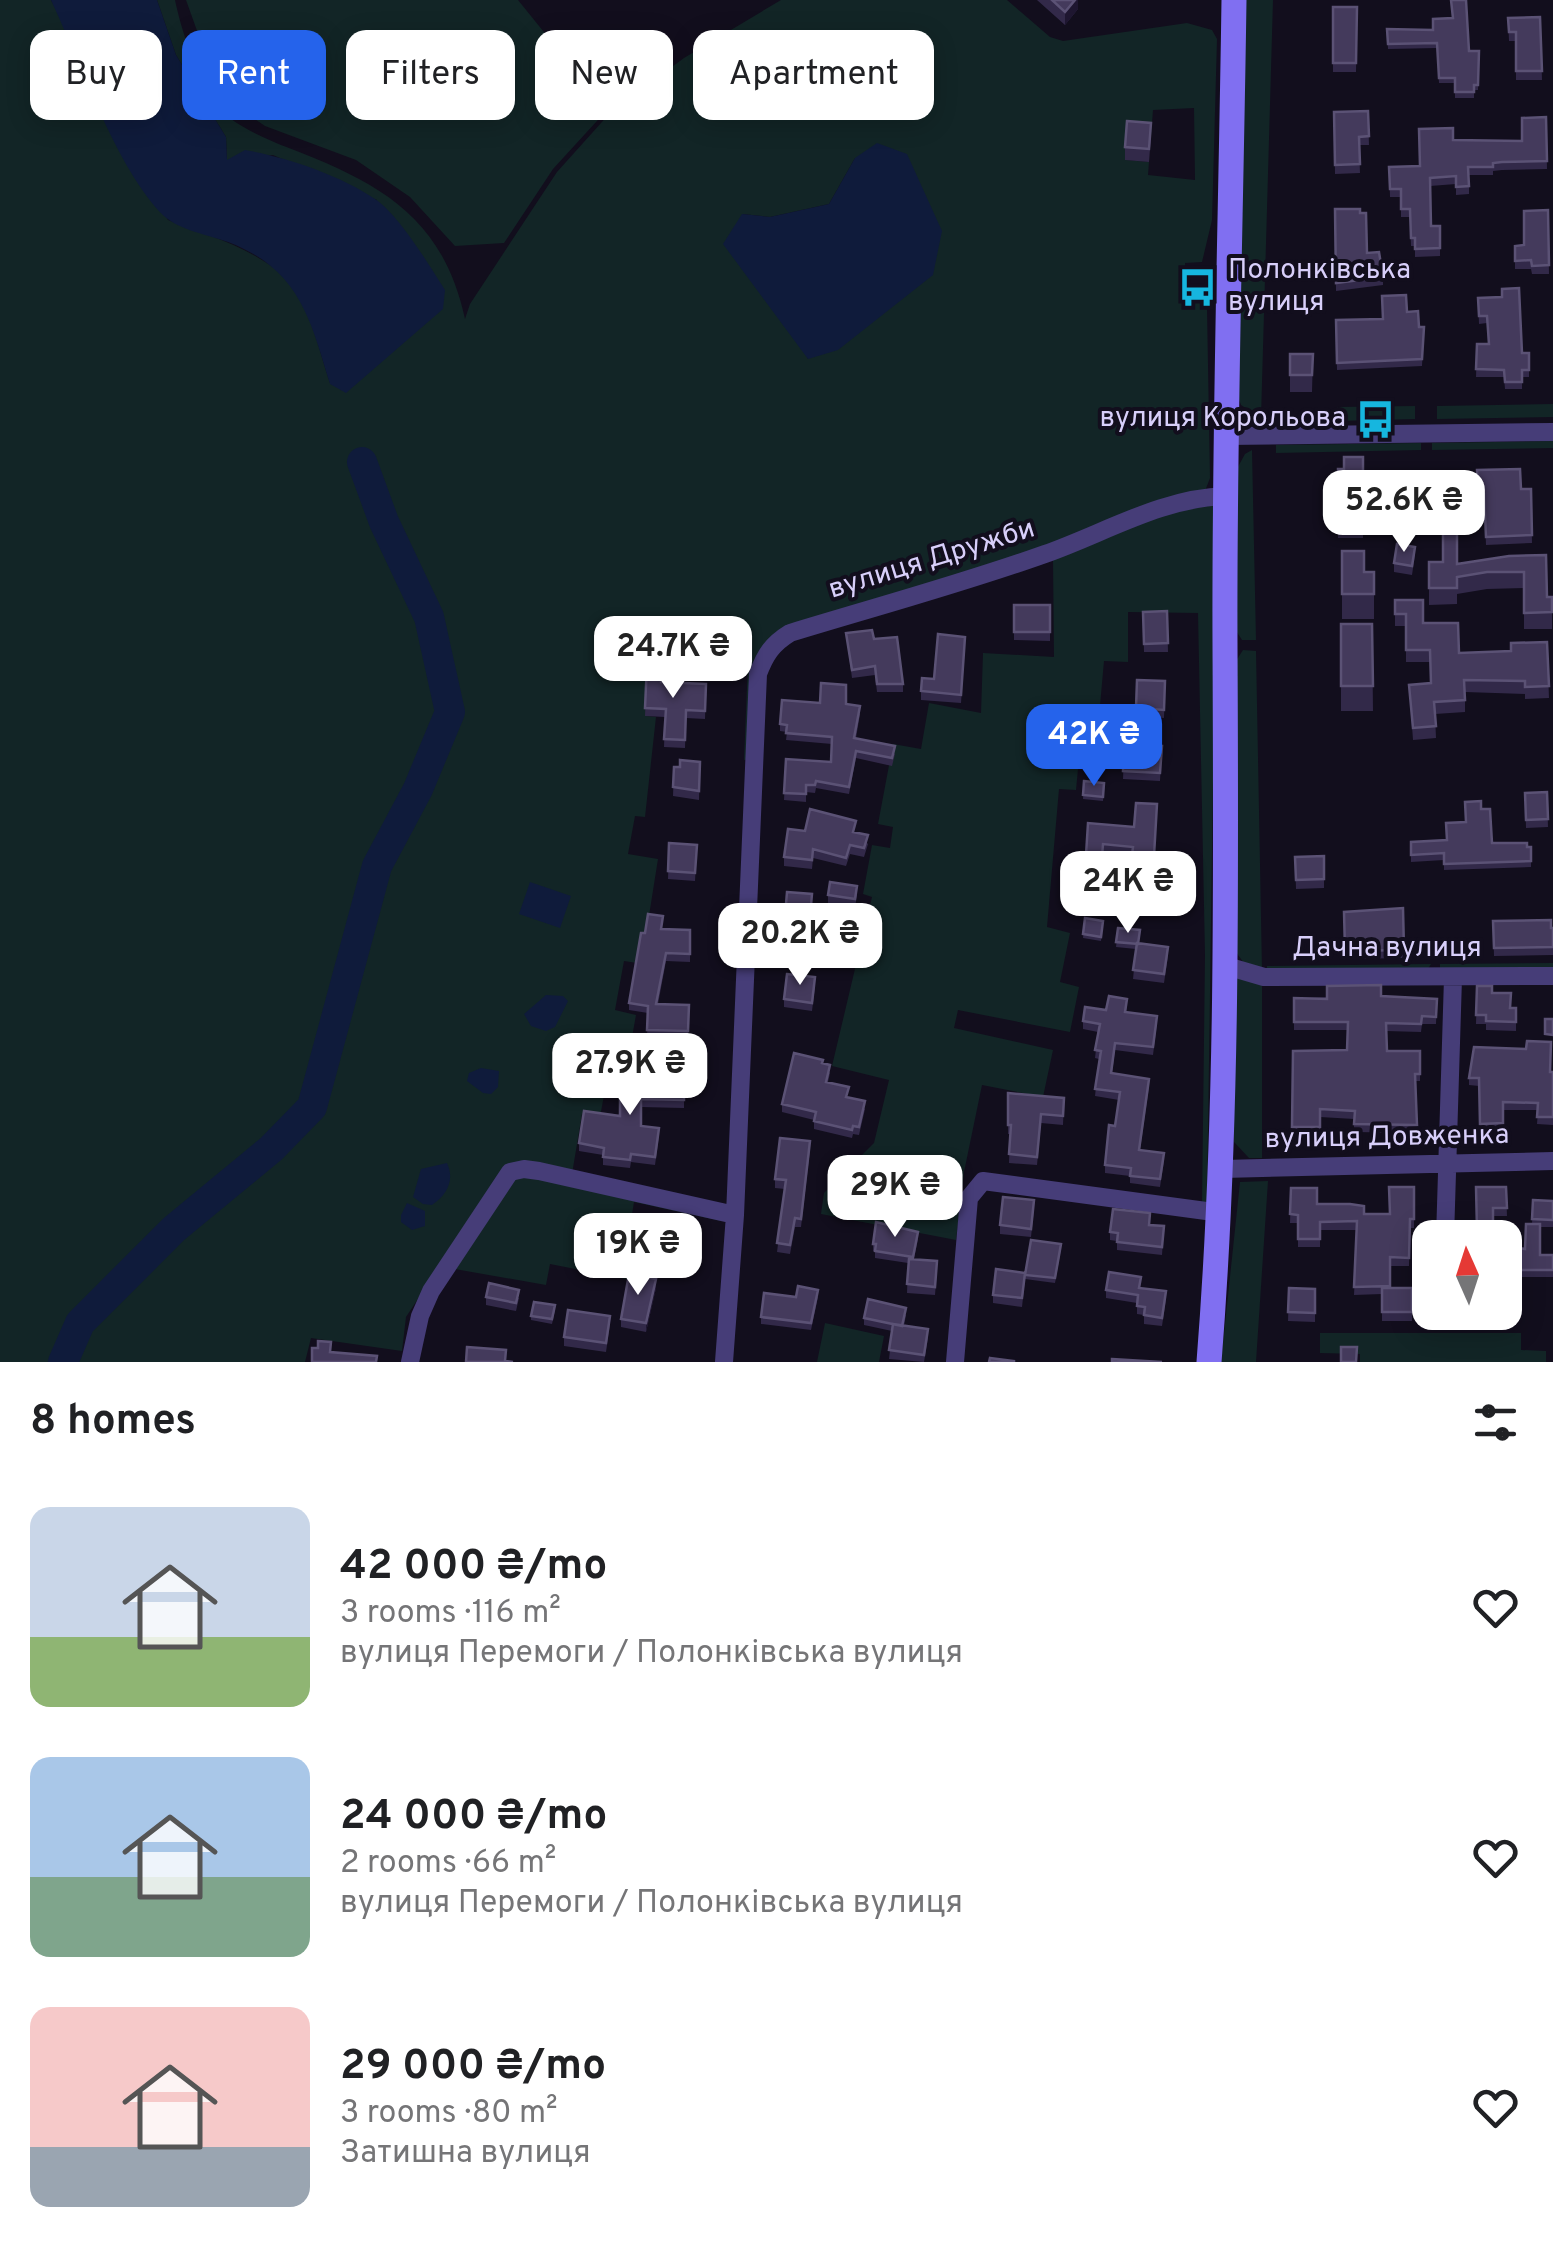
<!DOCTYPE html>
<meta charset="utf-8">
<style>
body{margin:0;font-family:Overpass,sans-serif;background:#f6f6f6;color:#202124;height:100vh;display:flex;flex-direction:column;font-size:38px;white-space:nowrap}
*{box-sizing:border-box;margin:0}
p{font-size:32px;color:#757577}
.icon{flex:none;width:55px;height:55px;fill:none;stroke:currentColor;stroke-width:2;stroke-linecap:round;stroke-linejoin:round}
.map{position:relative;height:1362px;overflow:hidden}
.sheet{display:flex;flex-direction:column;background:#fff;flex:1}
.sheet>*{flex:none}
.guide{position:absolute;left:30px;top:30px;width:1000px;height:90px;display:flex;gap:20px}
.needle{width:65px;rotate:357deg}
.tools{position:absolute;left:1412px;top:1220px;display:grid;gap:20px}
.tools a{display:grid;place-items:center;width:110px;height:110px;border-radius:20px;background:#fff;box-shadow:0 5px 25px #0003;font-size:50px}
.price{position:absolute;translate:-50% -85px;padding:0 22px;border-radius:20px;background:#fff;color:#222;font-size:32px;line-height:65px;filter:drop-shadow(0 2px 5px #0008)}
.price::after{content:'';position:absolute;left:50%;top:60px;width:30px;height:22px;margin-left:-15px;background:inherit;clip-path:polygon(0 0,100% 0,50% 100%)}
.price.active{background:#2563eb;color:#fff}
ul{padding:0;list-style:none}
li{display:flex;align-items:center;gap:30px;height:250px;padding:0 30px}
li span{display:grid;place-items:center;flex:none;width:280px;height:200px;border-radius:20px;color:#555}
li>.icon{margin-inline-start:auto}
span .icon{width:120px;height:120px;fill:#fffc;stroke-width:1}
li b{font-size:42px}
h2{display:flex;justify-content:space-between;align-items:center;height:120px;padding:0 30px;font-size:42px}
.chip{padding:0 35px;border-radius:20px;background:#fff;box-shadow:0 5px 25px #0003;font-size:35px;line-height:90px}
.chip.active{background:#2563eb;color:#fff}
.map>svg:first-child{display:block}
</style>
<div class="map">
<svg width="1553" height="1362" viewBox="0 0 1553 1362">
<rect width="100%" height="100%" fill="#120e1d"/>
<path fill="#122526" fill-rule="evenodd" d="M0,0H51L168,220C212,237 279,255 302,300C314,326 321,356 330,383L377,200L273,155L227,161L226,137L176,55L157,0H175C180,25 197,79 212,100C226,122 265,139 289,148C380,183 443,217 465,319L470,304L557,172L610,113L684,58L781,0H1007L1050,37L1063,41L1187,23L1212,30L1217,39L1212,220L1202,262L1185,263L1186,292H1202L1207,308L1210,478L1205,491L1047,548L776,632L763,646L748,759L744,760L749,638H736L734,672L647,668L646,716L656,717L645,817L635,816L628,854L658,859L645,941L637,963L624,961L615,1010L636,1015L624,1082L607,1079L600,1117L582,1114L572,1174L524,1165L443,1261L406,1317L402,1351L311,1338L305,1362H0ZM1194,108L1195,180L1148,175L1149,162L1126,160L1151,136L1153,110ZM855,158L808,359L742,214L770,217L829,204Z
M186,0H518L607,110L553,169L504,243L455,246L410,197L356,160L265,126L220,95Z
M1246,0H1273L1261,418L1241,405L1236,391Z
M1553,404V417L1437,419V406Z
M1415,406V419L1337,421V407Z
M1553,441V448L1432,450V443Z
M1421,443V450L1276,453V445Z
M1252,450L1256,640H1242L1235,629L1234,474L1245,454Z
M1196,504H1217L1207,1202L1202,1205L1205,955L1198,613L1128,612V662L1104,661L1097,739L1081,738L1076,790L1059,789L1047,927L1070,933L1060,982L1079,987L1070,1032L958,1010L954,1028L1053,1050L1043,1097L982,1085L964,1172L956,1240L821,1214L824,1193L874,1143L889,1080L832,1066L872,897L863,894L872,845L890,848L893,827L878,824L893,744L921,749L929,703L981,713L983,653L1054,657L1053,560L1122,527Z
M1243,650L1256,651L1262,970L1246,966L1236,952L1234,664Z
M1553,963V968L1440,969V964Z
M1431,964L1428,969L1267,971V966Z
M1234,977L1262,982V1158H1249L1234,1142Z
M525,1174L721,1217V1221L634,1202L628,1239L638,1241L631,1280L550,1264L546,1285L449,1268L504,1184Z
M1268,1181L1256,1362H1221L1240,1182Z
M825,1323L884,1336L879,1362H817Z
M1320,1333H1521V1350L1546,1351V1362H1360V1354L1320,1353Z"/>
<path fill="#0f1b3b" d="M51,0H157L176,55L226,137L227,160L245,150C286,157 340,175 375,199C399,215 429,265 445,290L443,309L346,393L330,384C310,318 299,269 228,242C209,235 179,230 164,216C117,170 80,62 51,0Z
M877,143L907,154L942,231L933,275L838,350L808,359L723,244L742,214L770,217L829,204L855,158Z
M530,882L571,896L560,928L519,914Z
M546,995L563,996L568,1001L555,1027L546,1031L531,1026L524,1014Z
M481,1068L499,1071L498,1087L491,1094L483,1093L467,1081L469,1073Z
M447,1163C455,1180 447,1195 432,1205L423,1204L413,1197L421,1169Z
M407,1203L425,1211V1226L412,1230L401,1222V1215Z"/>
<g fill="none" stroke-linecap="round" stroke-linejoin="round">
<path stroke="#0f1b3b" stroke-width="30" d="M63,1362L80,1323L174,1229L271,1149L312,1107L377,866L418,789L450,712L429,617L384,522L362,462"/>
<path stroke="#463d78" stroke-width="18" d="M1226,436L1553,432
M1223,965L1264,977L1553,976
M1223,1169L1553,1161
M1445,1238L1453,978
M1443,1320V1312
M410,1362L420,1316L431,1291L510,1172L524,1169L539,1171L735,1215
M724,1362L735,1215L758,674C765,655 772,644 790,633C875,607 961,584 1045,554C1105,533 1161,498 1226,496
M955,1362L969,1198L983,1181L1221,1213"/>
<path stroke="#806ff1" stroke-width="25" d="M1209,1362C1228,1123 1226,883 1225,643C1224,429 1231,214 1234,0"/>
</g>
<path fill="#322949" d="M1037,0H1078V9L1065,25Z
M1333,7H1357L1356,72H1333Z
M1540,17L1542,80H1516V41H1509L1508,18Z
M1387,29L1469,51H1479L1478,90H1474V98H1455V83H1439L1437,48L1388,49Z
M1368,111L1369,145H1359L1360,173L1335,174L1334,112Z
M1546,117L1547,169L1502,170L1493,171V175H1469V194L1456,195V184L1430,186L1431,226H1440V256L1415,257V246H1411L1410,217H1401V197H1390L1389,167L1420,166L1453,140L1522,141Z
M1151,136L1149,162L1125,160V147Z
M1335,209L1383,277V285L1336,291Z
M1548,210L1549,274H1532L1531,269H1515V246L1524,245Z
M1478,298L1522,353H1529V377H1522V389H1505L1504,377H1476L1477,344H1488L1487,323L1479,324Z
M1407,312L1419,327H1424L1422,366L1337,370L1336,320L1383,319Z
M1290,354H1313L1312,392H1290Z
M1338,469L1363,478H1398L1397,518H1363V538H1338Z
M1477,470L1521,489H1531L1532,543L1486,545L1484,502L1478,503Z
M1342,551L1364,572H1374V619H1342Z
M1415,555L1412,575L1394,572V563Z
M1509,556L1547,597H1552V629H1524V588L1487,589L1457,594V604L1429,605V562L1457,564Z
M1395,600L1459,653L1511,651L1547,642L1549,698L1525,699V694L1465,692V712L1435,714L1436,738L1413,740L1409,685L1431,683L1430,662H1406V626H1395Z
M1014,605H1050V641L1014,640Z
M1167,611L1168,652H1144L1143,612Z
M1341,624H1372L1373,711H1341Z
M846,633L874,639L903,684V692H877L875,675L852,678Z
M965,645L961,703L921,700V691Z
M647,664L661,682L706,684L705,719L686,718L685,748L664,747L665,717L645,716Z
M1137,680L1165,681L1164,718L1136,717Z
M820,703L846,704L860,714L856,738L895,754L892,766L856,758L849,794L816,788L815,793L806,792V802L784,800L786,759L831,762L832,744L786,740L787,732L780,731V724Z
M1104,732L1125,744L1162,746L1160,781L1123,779L1124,754L1103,753Z
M700,762L699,800L673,796L674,767H680Z
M1084,781L1104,783L1103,801L1083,799Z
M1547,792L1548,827L1526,828L1525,793Z
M1157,804L1154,865L1132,864V856L1103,853L1102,866L1086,864V855L1134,827Z
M1481,809L1492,843L1531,847V867L1444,870V860L1411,862V842L1447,840Z
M805,831L855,832L868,844L864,857L850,854L846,866L813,858L812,869L784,866V857Z
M669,843L697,845L695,881L668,879Z
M1324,856V888L1296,889L1295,857Z
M787,892L812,894L810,926L785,924Z
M828,895H857L855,908L828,904Z
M1403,908L1404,958L1345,959L1344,912Z
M1085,918L1103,921L1101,941L1083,938Z
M1493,921L1553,928V955L1494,956Z
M1118,928L1139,944L1168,956L1164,983L1133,979L1136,949L1116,947Z
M662,929L690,930V962L666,961L658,1004L689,1005L688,1039L647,1037L648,1013L629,1010V1003L645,933Z
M815,986L812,1011L784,1007V999Z
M1477,986L1492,993L1510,1008H1516V1031L1486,1030V1024H1476Z
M1381,996L1437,999L1436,1024H1422L1421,1032L1386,1031L1387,1051H1420V1081H1416L1417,1133L1354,1132V1119L1320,1117V1135H1292L1293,1051L1347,1050L1348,1030H1294V998Z
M1127,1006L1126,1012L1157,1023L1153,1055L1115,1050L1112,1074L1149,1087L1140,1150L1164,1161L1160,1187L1130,1183V1176L1105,1173V1165L1115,1126L1119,1100L1095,1096L1099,1059L1095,1058L1098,1032L1083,1029V1021L1106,1010Z
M823,1064L830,1073L828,1082L865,1109L859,1135L853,1134L852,1138L814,1129V1120L782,1112V1104Z
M1553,1072V1125L1537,1124L1538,1110H1503V1131L1480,1132L1479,1086L1469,1085V1078Z
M684,1075V1108L641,1107V1126L659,1136L655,1165L631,1162L630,1168L603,1165V1155L579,1151V1143L620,1116V1079Z
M1008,1093L1064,1098L1063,1125L1041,1123L1037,1165L1009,1163L1010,1134H1008Z
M810,1150L801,1227H795L790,1254L777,1252L785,1189L775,1188V1179Z
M1414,1187V1228H1410L1409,1266H1390V1288H1412V1321H1382V1294L1354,1295L1357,1230H1320V1247H1298V1223H1290L1291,1188L1317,1204L1364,1214H1390Z
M1506,1187L1507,1216H1493L1477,1231Z
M1533,1200L1553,1201V1227H1540V1255H1553V1277H1505V1252H1518L1525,1249L1532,1224Z
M1034,1209L1031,1237L1000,1234V1225Z
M1150,1225L1164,1226L1162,1255L1117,1250V1241L1110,1240V1232Z
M658,1230L689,1231L688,1266L657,1265Z
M918,1239L914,1259L937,1270L935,1295L907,1293L908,1263L875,1258V1251H873V1244Z
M1061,1249L1055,1283L1025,1279L1022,1307L993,1303V1295Z
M656,1288L646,1332L621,1327V1319Z
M1140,1288L1166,1299L1162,1326L1144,1324V1315L1137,1314V1303L1106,1298V1290Z
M1289,1288L1315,1289V1322L1288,1321Z
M486,1297L519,1298L516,1311L486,1305Z
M796,1297H818L811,1330L761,1324V1317Z
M555,1310L552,1324L531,1320V1316Z
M1468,1312H1503V1320L1468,1319Z
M906,1315L904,1326L928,1338L924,1362L889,1359L892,1331L864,1325V1318Z
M610,1324L606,1352L564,1346V1337Z"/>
<path fill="#1e1630" d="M1075,0H1078V9L1065,25V12Z
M656,1279V1288L646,1332V1323Z"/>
<path fill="#443a5c" stroke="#5b5275" stroke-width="2.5" d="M1052,0H1075L1065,12Z
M1451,0H1466L1469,51H1479L1478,85H1474V92H1455V78H1439L1437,43L1388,44L1387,29L1433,30V19L1453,18Z
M1333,7H1357L1356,63H1333Z
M1540,17L1542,71H1516V32H1509L1508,18Z
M1368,111L1369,136L1359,137L1360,164L1335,165L1334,112Z
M1546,117L1547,161L1502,162L1493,163V167H1468L1469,186L1456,187V176L1430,178L1431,226H1440V248L1415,249V238H1411L1410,209H1401V189H1390L1389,167L1420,166L1419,129L1453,128V140L1522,141V118Z
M1127,121L1151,123L1149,149L1125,147Z
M1335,209H1360V213H1366L1367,253L1379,252L1383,277L1336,283Z
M1548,210L1549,265L1532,266L1531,260L1515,261V246L1524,245V211Z
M1519,288L1522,353H1529V370H1522V382H1505L1504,370L1476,369L1477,344H1489L1487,316H1479L1478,298L1502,297V289Z
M1406,295L1407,312L1418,311L1419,327H1424L1422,359L1337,363L1336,320L1383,319L1382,296Z
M1290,354H1313L1312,375H1290Z
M1344,457H1363V478H1398L1397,500L1363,499V519H1338V469H1344Z
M1520,469L1521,489H1531L1532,535L1486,537L1484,494H1478L1477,470Z
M1443,518H1457V564L1509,556L1546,555L1547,597H1552V612L1524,613V572H1487L1457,577V588H1429V562H1443Z
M1397,544L1415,547L1412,566L1394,563Z
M1342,551H1364V572H1374V594H1342Z
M1395,600H1423V623H1458L1459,653L1511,651V643L1547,642L1549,686L1525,687V681L1464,680L1465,700L1434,702L1436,726L1413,728L1409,685L1431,683L1430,650H1406V614H1395Z
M1014,605H1050V632H1014Z
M1167,611L1168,643L1144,644L1143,612Z
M1341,624H1372L1373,686H1341Z
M872,630L874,639L897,637L903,684H877L875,666L852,670L846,633Z
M938,634L965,637L961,695L921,691L922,678L934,679Z
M647,664L662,665L661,682L706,684L705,711L686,710L685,740L664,739L666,709L645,708Z
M1137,680L1165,681L1164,710L1136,708Z
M821,683L846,685V704L860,706L854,738L895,746L892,758L856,751L849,787L816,781L815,785H806V794L784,793L786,759L831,762L832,737L786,733L787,725L780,724L782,700L820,703Z
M1104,732L1125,734V744L1162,746L1160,773L1123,771L1124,746L1103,745Z
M680,760L700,762L699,791L673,787L674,767H680Z
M1084,781L1104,783L1103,797L1083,795Z
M1547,792L1548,819L1526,820L1525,793Z
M1481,801V809H1490L1492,843H1527V847H1531V861L1444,864V853L1411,855V842L1447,840L1446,823L1466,822L1465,802Z
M1136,803L1157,804L1154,856L1132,855L1133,847L1103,844L1102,857L1086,855L1088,823L1134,827Z
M810,809L856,821L853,832L868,835L864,848L850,845L846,858L813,849L812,860L784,857L788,829L805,831Z
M669,843L697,845L695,873L668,871Z
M1324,856V879L1296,880L1295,857Z
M830,882L857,886L855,899L828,895Z
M787,892L812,894L810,917L785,916Z
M1403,908L1404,950L1345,951L1344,912Z
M648,914L663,916L661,929L690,930V954L666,953L656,1004L689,1005L688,1031L647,1030L648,1006L629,1003L641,933H645Z
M1085,918L1103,921L1101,937L1083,934Z
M1551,920V928H1553V947L1494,948L1493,921Z
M1118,928L1140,930L1138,944L1116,942Z
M1137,943L1168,947L1164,974L1133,970Z
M787,974L815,977L812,1003L784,999Z
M1381,985V996L1437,999L1436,1017L1422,1016L1421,1024L1386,1023L1387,1051H1420V1074H1415L1417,1125L1354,1124L1355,1111L1320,1109V1127H1292L1293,1051L1347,1050L1348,1022H1294V998L1327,999V986Z
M1477,986H1492V993H1511L1510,1008H1516V1022L1486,1021V1015H1476Z
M1109,996L1127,999L1125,1012L1157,1016L1153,1047L1115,1043L1111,1073L1149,1079L1139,1150L1164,1153L1160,1179L1130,1176L1131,1168L1105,1165L1109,1125L1115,1126L1120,1092L1095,1089L1101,1051L1095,1050L1100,1024L1083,1021L1085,1007L1106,1010Z
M1545,1019H1553V1035L1545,1034Z
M1527,1041L1551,1042L1550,1072H1553V1117H1537L1538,1103L1503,1102V1123L1480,1124L1479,1078H1469L1474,1047L1526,1049Z
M794,1053L823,1060L822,1063L830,1065L826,1082L849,1087L846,1097L865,1101L859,1127L853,1126L852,1130L814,1121L816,1112L782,1104Z
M684,1075V1100L641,1099V1126L659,1128L655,1157L631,1154L630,1160L603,1157L604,1148L579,1143L584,1111L620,1116V1079Z
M1008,1093L1064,1098L1063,1116L1041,1114L1037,1157L1009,1154L1011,1125H1008Z
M780,1138L810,1141L801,1219L795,1218L790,1245L777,1243L786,1180L775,1179Z
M1389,1187H1414V1219H1410L1409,1258L1390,1257V1286L1354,1287L1357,1221L1320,1222V1239H1298V1215L1290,1214L1291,1188H1317V1204H1350L1364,1206V1214H1390Z
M1476,1187H1506L1507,1208H1493V1238H1472V1231H1477Z
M1003,1197L1034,1200L1031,1229L1000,1225Z
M1533,1200L1553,1201V1220L1532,1219Z
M1113,1209L1150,1213L1149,1225L1164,1226L1162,1247L1117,1242L1118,1233L1110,1232Z
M876,1222L918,1232L913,1257L875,1251L876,1244H873Z
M1526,1224H1540V1255H1553V1270H1505V1252H1518L1519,1248L1525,1249Z
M658,1230L689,1231L688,1258L657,1256Z
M1031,1240L1061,1244L1055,1278L1025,1275Z
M909,1259L937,1261L935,1287L907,1284Z
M996,1269L1025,1273L1022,1298L993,1295Z
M1109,1272L1141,1277L1139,1288L1166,1291L1162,1318L1144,1315L1145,1307L1137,1306L1138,1295L1106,1290Z
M629,1274L656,1279L646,1323L621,1319Z
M489,1283L519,1290L516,1303L486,1297Z
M798,1286L818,1290L811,1323L761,1317L764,1293L796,1297Z
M1289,1288L1315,1289V1313L1288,1312Z
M1382,1288H1412V1312H1382Z
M868,1299L906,1308L902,1326L864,1318Z
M534,1302L555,1305L552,1319L531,1316Z
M568,1310L610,1316L606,1343L564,1337Z
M893,1324L928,1329L924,1355L889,1350Z
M318,1341L331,1342L330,1352L377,1356L376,1362H312V1348H318Z
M467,1347L506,1350L505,1361L513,1362H466Z
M1341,1347H1357L1356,1362H1341Z
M990,1358L1014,1361V1362H989Z
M1112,1359L1162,1362H1112Z"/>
<defs>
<symbol id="bus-bare" viewBox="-9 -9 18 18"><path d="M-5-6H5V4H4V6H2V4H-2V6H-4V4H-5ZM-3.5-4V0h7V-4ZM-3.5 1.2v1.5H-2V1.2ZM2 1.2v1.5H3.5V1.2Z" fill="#16b6df" stroke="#120e1d" stroke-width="2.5" paint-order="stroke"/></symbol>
</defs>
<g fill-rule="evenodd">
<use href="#bus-bare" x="1170" y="260" width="55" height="55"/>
<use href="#bus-bare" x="1348" y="392" width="55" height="55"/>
</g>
<g text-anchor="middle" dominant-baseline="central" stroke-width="8" stroke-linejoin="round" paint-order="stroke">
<g font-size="28" fill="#d8cffa" stroke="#120e1d" text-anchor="start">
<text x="1228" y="271">Полонківська<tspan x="1228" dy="32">вулиця</tspan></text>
<text x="1346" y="419" text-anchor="end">вулиця Корольова</text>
</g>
<g font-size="28" fill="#d8cffa" stroke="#120e1d">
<text transform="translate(932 560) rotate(-17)">вулиця Дружби</text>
<text x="1387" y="949">Дачна вулиця</text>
<text transform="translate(1387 1138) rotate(-1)">вулиця Довженка</text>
</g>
</g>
</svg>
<div class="tools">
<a><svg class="needle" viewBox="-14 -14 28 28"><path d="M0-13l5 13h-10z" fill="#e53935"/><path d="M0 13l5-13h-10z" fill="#757577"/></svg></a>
</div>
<b class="price" style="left:1404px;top:555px">52.6K ₴</b>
<b class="price" style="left:673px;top:701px">24.7K ₴</b>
<b class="price active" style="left:1094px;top:789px">42K ₴</b>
<b class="price" style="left:1128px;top:936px">24K ₴</b>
<b class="price" style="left:800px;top:988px">20.2K ₴</b>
<b class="price" style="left:630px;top:1118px">27.9K ₴</b>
<b class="price" style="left:895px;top:1240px">29K ₴</b>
<b class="price" style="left:638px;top:1298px">19K ₴</b>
<div class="guide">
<a class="chip">Buy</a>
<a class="chip active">Rent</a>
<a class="chip">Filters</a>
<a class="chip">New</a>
<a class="chip">Apartment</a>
</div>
</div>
<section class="sheet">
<h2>8 homes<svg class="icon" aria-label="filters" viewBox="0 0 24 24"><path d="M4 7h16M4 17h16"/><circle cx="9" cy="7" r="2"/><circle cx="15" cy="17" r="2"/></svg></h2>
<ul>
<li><span style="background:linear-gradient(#c9d6e8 65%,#8fb573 0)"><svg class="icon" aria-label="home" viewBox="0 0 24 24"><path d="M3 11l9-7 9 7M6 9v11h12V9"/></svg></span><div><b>42 000 ₴/mo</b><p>3 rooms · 116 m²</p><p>вулиця Перемоги / Полонківська вулиця</p></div><svg class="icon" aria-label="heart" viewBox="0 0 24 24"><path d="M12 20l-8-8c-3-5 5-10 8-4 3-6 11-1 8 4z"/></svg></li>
<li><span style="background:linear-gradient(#a9c7e8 60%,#7fa58c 0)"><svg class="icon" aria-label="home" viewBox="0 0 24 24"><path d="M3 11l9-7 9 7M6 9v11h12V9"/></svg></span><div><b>24 000 ₴/mo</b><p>2 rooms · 66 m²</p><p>вулиця Перемоги / Полонківська вулиця</p></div><svg class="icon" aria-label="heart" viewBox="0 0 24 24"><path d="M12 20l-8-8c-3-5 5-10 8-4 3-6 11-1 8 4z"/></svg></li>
<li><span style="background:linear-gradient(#f6c9c9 70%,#9aa5b1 0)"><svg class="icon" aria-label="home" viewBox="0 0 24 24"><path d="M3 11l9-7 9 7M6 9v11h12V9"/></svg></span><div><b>29 000 ₴/mo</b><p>3 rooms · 80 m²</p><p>Затишна вулиця</p></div><svg class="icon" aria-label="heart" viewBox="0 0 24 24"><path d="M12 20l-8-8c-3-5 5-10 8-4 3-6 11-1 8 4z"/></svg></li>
</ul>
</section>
